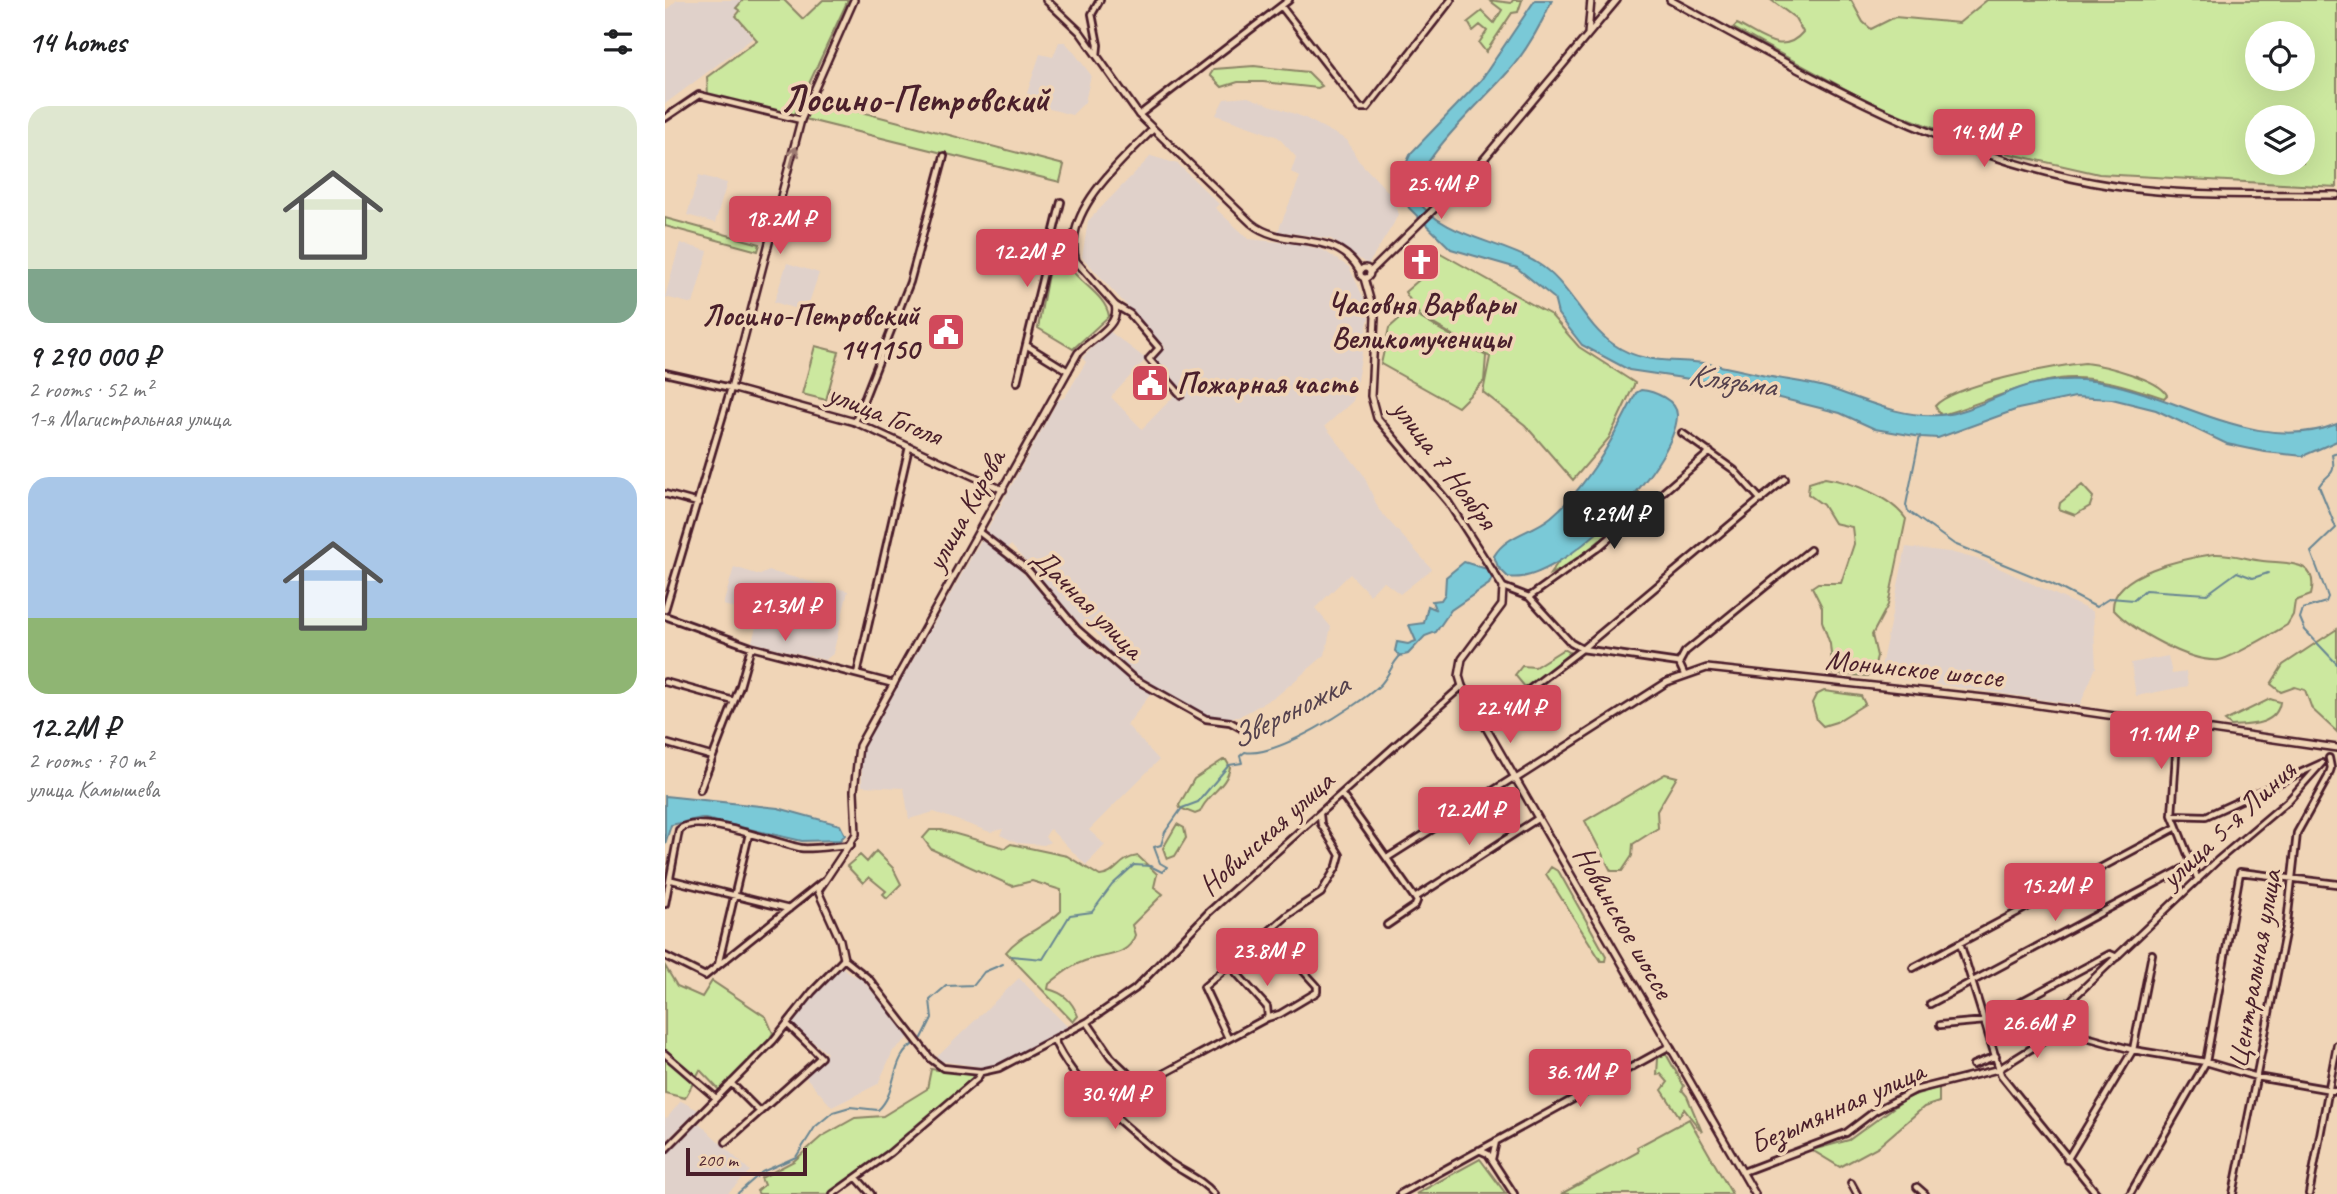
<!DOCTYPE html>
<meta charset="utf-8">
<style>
body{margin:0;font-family:Caveat,sans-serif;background:#f2f2f2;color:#202124;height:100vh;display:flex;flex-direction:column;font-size:26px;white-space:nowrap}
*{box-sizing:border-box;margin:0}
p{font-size:23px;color:#757577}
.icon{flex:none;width:38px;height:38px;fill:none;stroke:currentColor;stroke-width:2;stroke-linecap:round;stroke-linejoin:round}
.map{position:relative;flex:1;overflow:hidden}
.drawer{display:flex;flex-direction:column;background:#fff;width:665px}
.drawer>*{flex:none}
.fabs{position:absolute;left:1580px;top:21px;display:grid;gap:14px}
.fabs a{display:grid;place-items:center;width:70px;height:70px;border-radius:50%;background:#fff;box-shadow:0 7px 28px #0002;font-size:35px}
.scale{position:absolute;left:21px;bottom:18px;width:121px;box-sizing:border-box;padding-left:7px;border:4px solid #4a1f2b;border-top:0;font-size:19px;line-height:24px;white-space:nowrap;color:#4a1f2b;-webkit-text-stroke:5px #f0d5b7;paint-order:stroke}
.price{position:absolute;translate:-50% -60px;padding:0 16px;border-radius:7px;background:#d1495b;color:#fff;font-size:23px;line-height:46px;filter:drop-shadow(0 2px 4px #0008)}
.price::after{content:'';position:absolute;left:50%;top:42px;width:21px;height:16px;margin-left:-10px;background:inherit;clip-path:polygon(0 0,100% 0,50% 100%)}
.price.active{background:#222;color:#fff}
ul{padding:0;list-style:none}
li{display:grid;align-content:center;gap:14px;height:371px;padding:0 28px}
li span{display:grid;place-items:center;height:217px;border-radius:21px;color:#555}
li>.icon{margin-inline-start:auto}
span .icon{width:126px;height:126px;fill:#fffc;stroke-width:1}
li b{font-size:30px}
h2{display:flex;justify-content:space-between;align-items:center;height:84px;padding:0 28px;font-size:30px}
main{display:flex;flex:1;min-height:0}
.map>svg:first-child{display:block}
</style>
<main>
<section class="drawer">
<h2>14 homes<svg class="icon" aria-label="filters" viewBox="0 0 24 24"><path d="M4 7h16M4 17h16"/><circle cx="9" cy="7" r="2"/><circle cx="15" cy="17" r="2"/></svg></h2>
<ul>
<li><span style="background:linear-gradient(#dfe7d0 75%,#7fa58c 0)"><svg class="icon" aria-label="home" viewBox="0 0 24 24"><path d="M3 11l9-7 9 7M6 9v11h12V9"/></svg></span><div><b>9 290 000 ₽</b><p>2 rooms · 52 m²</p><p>1-я Магистральная улица</p></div></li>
<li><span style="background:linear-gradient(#a9c7e8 65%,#8fb573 0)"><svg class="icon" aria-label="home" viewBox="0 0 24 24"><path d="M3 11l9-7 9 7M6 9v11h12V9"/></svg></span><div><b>12.2M ₽</b><p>2 rooms · 70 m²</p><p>улица Камышева</p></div></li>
</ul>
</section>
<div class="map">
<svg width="1672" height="1194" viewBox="0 0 1672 1194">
<rect width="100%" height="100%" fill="#f0d5b7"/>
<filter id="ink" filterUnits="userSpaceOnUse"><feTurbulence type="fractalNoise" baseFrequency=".0143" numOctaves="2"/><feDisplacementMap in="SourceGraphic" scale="14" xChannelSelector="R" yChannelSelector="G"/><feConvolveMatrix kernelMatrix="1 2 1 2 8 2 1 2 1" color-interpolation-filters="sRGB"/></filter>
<g filter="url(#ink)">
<path fill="#e0d1ca" d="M12,0H78L70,16L88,38L0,104V11Z
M394,42H400L408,51L426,75L420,102L407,115L359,102L375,54L388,57Z
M583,97L638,117L682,140L693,160L729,198L733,214L729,223L703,265L666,239L613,231L635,177L626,172L631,157L613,137L551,115L559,99Z
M486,156L513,164L554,204L550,208L584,239L633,244L658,250L684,267L703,307L704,316L688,401L660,426L698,474L714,510L767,569L735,594L718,581L705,595L685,574L650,608L666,627L660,655L614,694L574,717L545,718L464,672L435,647L436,638L422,624H415L346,545L342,549L320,534L393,400L400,397L421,362L417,358L444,331L481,359L446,397L477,429L509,396L512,383L490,359L500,347L417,257L423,221Z
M34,175L62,183L50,223L22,215Z
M15,243L43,251L28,304L0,297Z
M122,263L154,273L141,312L109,302Z
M316,540L349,563L430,653L487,692L462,725L494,760L424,830L440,845L421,865L385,829L380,837L385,842L379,845L352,843L335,835L338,829L325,832L269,812L244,819L239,788L197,786V750Z
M1241,547L1285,552L1319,561L1428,612L1431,667L1415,705L1214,676Z
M69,567L95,575L104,571L183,591L168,654L160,660L87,642L94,615L58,605Z
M1503,656L1507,674L1521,672L1523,686L1471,696L1466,663Z
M176,966L185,974L196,978L245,1036L228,1051L213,1084L167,1107L139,1075L162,1053L126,1024L149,993Z
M354,978L405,1029L324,1068L275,1061L272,1057Z
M16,1101L33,1110L0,1142V1117L2,1118Z
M33,1122L85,1171L62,1194H0V1154Z"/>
<path fill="#cce89f" stroke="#8b8465" stroke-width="2" fill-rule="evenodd" d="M78,0H119L138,19L158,0H183L129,116L43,95L42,77L92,40L71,16L75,11L71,8Z
M824,0L846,3L848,0H857L853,12L847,13L821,52L814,43L822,31L815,25L808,31L803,22L817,11L829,23L837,10Z
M1106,0H1186L1198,22L1206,29L1230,17L1294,23L1322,0H1672V187L1434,174L1319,148L1210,105L1068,28L1072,24C1095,35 1117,57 1138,32L1130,18ZM1638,33V79H1592V33ZM1638,117V163H1592V117Z
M589,66L643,72L657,86L653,88L598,82H573L557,87L545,75L549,69Z
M150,100L399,165L395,182L140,119Z
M0,218L95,244L93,251L0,226Z
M388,247L399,250C400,279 439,289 444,316L408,349L373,328Z
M770,250L886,315L914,347L970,383L944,438L908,480L860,425L818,392L825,357L755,316L740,292L761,274Z
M743,311L821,356L819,381L793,407L716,364L724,328Z
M150,346L174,352L161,400L137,394Z
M1420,363C1438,365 1494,379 1502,395L1499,398C1468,388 1427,374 1394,379C1353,385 1316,404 1276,415L1270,406C1288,385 1389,366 1420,363Z
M1160,478C1186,482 1225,496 1241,519L1223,605L1207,635L1212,656L1208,673L1203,676L1168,674L1165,644L1157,621V607L1147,587L1153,583H1176L1189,544L1187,527L1169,523L1158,505L1143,494L1144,483Z
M1417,485L1428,497L1425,506L1410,515L1394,509L1395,503Z
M973,490L978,503L972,511L900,568L885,574L894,561L937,529Z
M1549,554C1567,553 1581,559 1598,561C1620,564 1655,558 1646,595L1630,601L1628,615L1622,625C1610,632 1565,659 1554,660C1525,663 1467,630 1448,609C1446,573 1521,558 1549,554Z
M1672,629V732L1647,709L1640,690L1630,687L1616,692L1606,684L1618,665Z
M899,649L904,652L903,656L864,687H860L850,675L857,666L870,667Z
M1159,691L1196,696L1200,704L1171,722L1158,726L1152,720L1147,703L1151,695Z
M1605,699L1615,702C1612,725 1585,725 1566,726L1560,721Z
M558,760H561L565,767C562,787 542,794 535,812L530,814L515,808L514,805L529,779Z
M1000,774L1012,777L992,811L993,828L968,844L967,856L957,871H946L920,821Z
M512,824L519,828L521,838L510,856L502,859L498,848Z
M265,830H277L340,848L346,844L402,856L435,876C452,875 453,858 473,856L492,874L489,887L498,894L467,925L470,935C463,959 435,954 417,962C405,966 393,977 384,984L383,989C399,993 407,1001 413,1016L408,1022L341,952C356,933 380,928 396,911V890L367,881L347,886L266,849L258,838Z
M211,851L228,868L236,884L222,898L218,894L221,891L204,877L198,883L182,866L195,855L202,862Z
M886,867L894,872L941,956L940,961H936L881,874Z
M0,966L12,986L37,997L47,981L101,1017L108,1033L103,1041L55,1091L35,1070L20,1098L0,1093Z
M1001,1054L1019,1086L1017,1090L1022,1096L1037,1132L1019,1109L1014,1116L997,1090L1003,1082L996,1074L992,1075L993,1058Z
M266,1069L307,1075L308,1078L220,1154L163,1194H94L92,1191L99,1185L96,1178L129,1161L156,1137L190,1118L218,1116L262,1089Z
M1274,1087V1102L1259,1107L1214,1146L1175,1167L1147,1150L1184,1140L1243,1097Z
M1024,1119L1067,1194H896L973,1152L972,1147Z
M815,1159L841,1194H751Z"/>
<path fill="#7ac9d7" stroke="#678592" stroke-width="2" d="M870,0H887C876,25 860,53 842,73C817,102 752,159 749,196C777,238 833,239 872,263C904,282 918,323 948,344C979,366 1011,358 1044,364C1064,367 1082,372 1101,376C1121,380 1143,382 1163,388C1200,400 1235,418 1275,415C1303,413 1329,397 1355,388C1379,380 1403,378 1428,381C1508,391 1590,456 1672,424V441L1638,456L1600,452L1562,444L1491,410L1447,399L1410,397L1353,409L1273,438L1256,437L1210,429L1175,413L1123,400L1038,381L964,370L917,345L893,314L889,298L852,268L786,249L744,208L733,181L746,153L816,80Z
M976,390C988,391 1013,400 1012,416C1010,467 895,587 843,577L833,567L829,556C841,535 868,532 886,517C924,485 949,437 971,393Z
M799,562L822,569L827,578L824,584L786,610L771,632L760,636L743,654L735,656L730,651L732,642L743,644L751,641L744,625L759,623L763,606L770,609L767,601L776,600L780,594L781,577Z
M0,796L113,808L175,825L180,835L175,840L137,841L36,818L6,825L0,844Z"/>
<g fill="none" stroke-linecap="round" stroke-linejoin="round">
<path stroke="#678592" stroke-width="2" d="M1255,436L1241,505L1243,511L1289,544L1387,584L1431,607L1445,598L1469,600L1480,590L1542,594L1572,572L1588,578L1603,573
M1672,453L1667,455C1672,478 1662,472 1654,486L1671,528L1646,552L1663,597L1661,602L1638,609L1635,618L1640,630L1672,664
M346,956L378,959L405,915L427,912L447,885L469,865L485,866L497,872L502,867L495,863L489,847L496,845L500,832L517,808L533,802L564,765L577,763L575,756L580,752C610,758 691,707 714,686C724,677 726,664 736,655
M257,1038L267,1018L265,1000L281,986L309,985L319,972L338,964
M72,1194L97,1172L131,1157L150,1127L168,1112L185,1107L213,1110C234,1091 224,1056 252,1042"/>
<defs>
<path id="street" d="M616,6L695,108H702L786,0
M432,55L433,45L427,14L435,0
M474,115L624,0
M0,118L34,95L136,120
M450,305L465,314L494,348L484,359L516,395
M361,345L403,371
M0,373L66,388L0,610
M352,382L396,202
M190,422L245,282L279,156
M1017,433L1069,470L1096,500
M0,494L33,503
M314,532L363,570L412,629L468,678L541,719L565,722L581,731
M838,587L864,597L934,547L1045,452
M864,597L906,643L917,649L1014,663
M0,616L86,647L229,684
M192,674L244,447
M1019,674L1014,663L1020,652L1145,550
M0,682L69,701
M818,725L917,649L1120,479
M0,743L45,756
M35,790L75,686L86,647
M677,795L752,901L750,906L722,925
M1507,815L1513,725
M1512,827L1533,880
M722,858L848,778
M7,880L124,909
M750,898L872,819
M0,904L14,830C30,811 113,844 136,848C146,850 173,845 186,845
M1295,943L1336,1075L1432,1194
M0,956L40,976L156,883
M53,965L84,834
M565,966L602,1007L603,1017
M1248,968L1512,827L1507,815L1541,816L1657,763
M1405,1001L1553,860L1624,800L1656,764
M1265,1004L1527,864
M422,1022L446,1057L470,1080L489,1079L602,1018L615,1014L652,992V986L604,933
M1275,1025L1320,1021L1445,954L1452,957
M563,1038L539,987L624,914L656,893L672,866L675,855L656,824L655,815
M389,1040C410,1087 461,1127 500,1159C516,1172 537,1179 549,1194
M0,1054L51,1098
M1308,1065L1331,1056
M66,1083L95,1112
M61,1142L156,1057L122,1024
M0,1150L108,1041L147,992L179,959L204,979L266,1059L278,1068L316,1072L334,1068L422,1022L470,989L544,912L797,686
M814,1150L823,1154L849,1194
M827,1159L831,1141
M1402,1160L1468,1050L1487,954
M1078,1172L1181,1133L1210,1111L1250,1090L1334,1069L1396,1030L1468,1050L1541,1062L1592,1077L1672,1091
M192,1178L206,1194
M1186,1183L1192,1194
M1252,1187L1260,1194
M168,1194L225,1153L312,1079L316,1072
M735,1194L1005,1046
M1465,1194L1541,1062L1575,872L1672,884
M1568,1194L1622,923L1632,833L1663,777L1666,768L1664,758
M1644,1194L1672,1045"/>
<path id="secondary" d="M189,0L136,120L66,388L190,422L338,490
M381,0L415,32L474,115L586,223C620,251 670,227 695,271
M1005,0C1148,77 1285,161 1449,186C1522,197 1598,194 1672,195
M923,34L926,0
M695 273a5 5 0 1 1 10 0a5 5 0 1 1-10 0Z
M705,272L814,165L952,0
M699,278L710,317L706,396L712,418L783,502L838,587L837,605L797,659L794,676L797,686L1090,1194
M849,780L1002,682L1042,668L1338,700L1672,748
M179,959L175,940L153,891L191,834L189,791L194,746L413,353C426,339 456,326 450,305L411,261C396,212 458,160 488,129"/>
</defs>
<use href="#street" stroke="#4a1f2b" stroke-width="10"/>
<use href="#secondary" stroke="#4a1f2b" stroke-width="10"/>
<use href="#street" stroke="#f0d5b7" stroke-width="4.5"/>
<use href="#secondary" stroke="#f0d5b7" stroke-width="5"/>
</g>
<defs><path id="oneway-shaft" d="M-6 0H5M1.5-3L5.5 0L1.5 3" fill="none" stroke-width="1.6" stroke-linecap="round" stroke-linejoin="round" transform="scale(1.75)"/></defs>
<use stroke="#9d7a71" href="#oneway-shaft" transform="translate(128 157) rotate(-75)"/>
</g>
<defs>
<symbol id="church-square" viewBox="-11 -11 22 22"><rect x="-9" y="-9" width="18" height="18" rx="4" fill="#d1495b" stroke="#f0d5b7"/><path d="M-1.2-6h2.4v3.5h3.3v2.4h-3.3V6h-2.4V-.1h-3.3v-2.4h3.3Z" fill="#fff"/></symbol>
<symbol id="civic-square" viewBox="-11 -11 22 22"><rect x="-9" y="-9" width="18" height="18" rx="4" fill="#d1495b" stroke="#f0d5b7"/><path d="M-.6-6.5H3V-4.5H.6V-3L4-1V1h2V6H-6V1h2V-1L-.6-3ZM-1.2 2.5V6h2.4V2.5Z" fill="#fff"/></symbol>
</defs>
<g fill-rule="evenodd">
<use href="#church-square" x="734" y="240" width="44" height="44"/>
<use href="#civic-square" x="259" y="310" width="44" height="44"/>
<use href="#civic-square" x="463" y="361" width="44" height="44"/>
</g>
<g text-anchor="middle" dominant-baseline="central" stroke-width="7" stroke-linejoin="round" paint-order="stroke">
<g font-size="30" font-weight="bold" fill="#4a1f2b" stroke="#f0d5b7">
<text x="756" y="304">Часовня Варвары<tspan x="756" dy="34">Великомученицы</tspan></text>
<text x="254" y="315" text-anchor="end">Лосино-Петровский<tspan x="254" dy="34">141150</tspan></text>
<text x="512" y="383" text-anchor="start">Пожарная часть</text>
</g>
<g font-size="30" fill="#4a1f2b" stroke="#f0d5b7">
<text transform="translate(220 414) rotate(22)">улица Гоголя</text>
<text transform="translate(780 464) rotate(53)">улица 7 Ноября</text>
<text transform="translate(300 510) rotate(-61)">улица Кирова</text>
<text transform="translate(423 603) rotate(45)">Дачная улица</text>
<text transform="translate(1249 668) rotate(6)">Монинское шоссе</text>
<text transform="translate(1563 824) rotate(-43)">улица 5-я Линия</text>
<text transform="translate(601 833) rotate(-42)">Новинская улица</text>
<text transform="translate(959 922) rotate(60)">Новинское шоссе</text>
<text transform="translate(1589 969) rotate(-80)">Центральная улица</text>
<text transform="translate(1172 1107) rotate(-24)">Безымянная улица</text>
</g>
<g font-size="32" font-style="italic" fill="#54414d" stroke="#f0d5b7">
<text transform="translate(1067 380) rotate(8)">Клязьма</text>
<text transform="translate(624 711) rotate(-27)">Звероножка</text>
</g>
<g font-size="37" font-weight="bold" fill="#4a1f2b" stroke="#f0d5b7">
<text x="250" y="98">Лосино-Петровский</text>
</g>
</g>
</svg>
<div class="fabs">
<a><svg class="icon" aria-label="locate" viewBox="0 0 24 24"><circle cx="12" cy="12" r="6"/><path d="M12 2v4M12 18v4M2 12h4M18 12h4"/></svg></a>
<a><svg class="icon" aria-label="layers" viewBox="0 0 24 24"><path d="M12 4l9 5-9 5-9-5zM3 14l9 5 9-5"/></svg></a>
</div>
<div class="scale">200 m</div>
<b class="price" style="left:1319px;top:169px">14.9M ₽</b>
<b class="price" style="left:776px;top:221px">25.4M ₽</b>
<b class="price" style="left:115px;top:256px">18.2M ₽</b>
<b class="price" style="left:362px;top:289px">12.2M ₽</b>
<b class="price active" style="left:949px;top:551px">9.29M ₽</b>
<b class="price" style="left:120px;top:643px">21.3M ₽</b>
<b class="price" style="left:845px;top:745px">22.4M ₽</b>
<b class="price" style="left:1496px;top:771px">11.1M ₽</b>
<b class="price" style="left:804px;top:847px">12.2M ₽</b>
<b class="price" style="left:1390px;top:923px">15.2M ₽</b>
<b class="price" style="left:602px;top:988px">23.8M ₽</b>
<b class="price" style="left:1372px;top:1060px">26.6M ₽</b>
<b class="price" style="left:915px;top:1109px">36.1M ₽</b>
<b class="price" style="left:450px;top:1131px">30.4M ₽</b>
</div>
</main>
